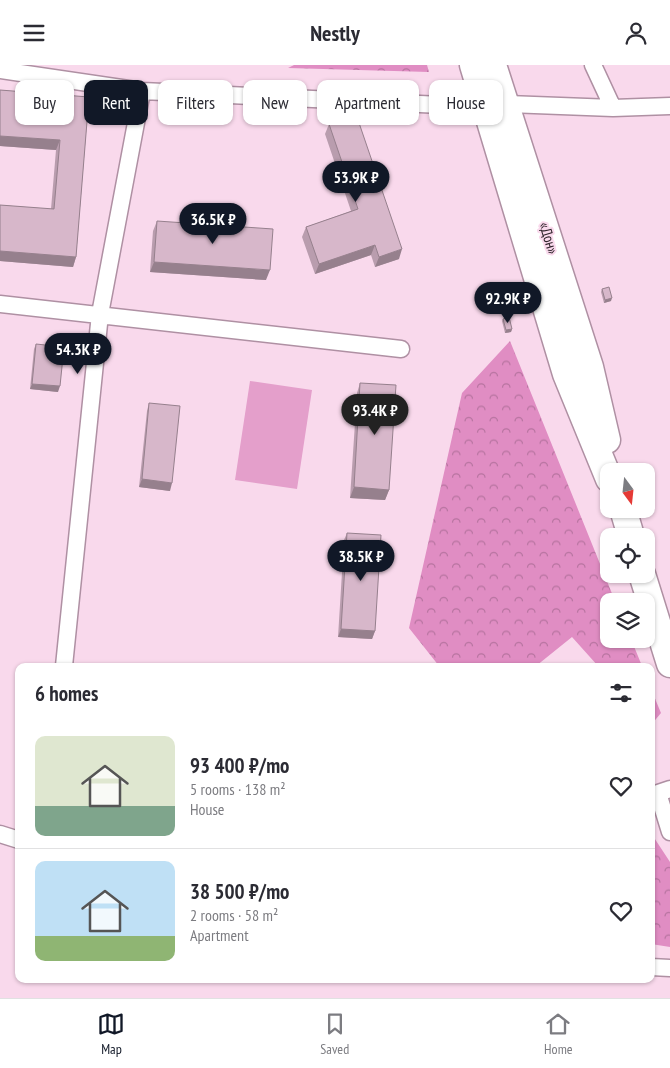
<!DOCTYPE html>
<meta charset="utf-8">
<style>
body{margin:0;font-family:"PT Sans Narrow",sans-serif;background:#f2f2f3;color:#2b2b33;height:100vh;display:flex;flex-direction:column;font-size:19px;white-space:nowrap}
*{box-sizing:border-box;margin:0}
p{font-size:16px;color:#7c7c81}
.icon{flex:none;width:28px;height:28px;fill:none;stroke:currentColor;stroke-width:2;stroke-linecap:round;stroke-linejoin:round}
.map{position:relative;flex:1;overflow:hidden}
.side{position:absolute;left:15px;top:598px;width:640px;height:320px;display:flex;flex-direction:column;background:#fff;border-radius:10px;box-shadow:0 1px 4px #0004}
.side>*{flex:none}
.top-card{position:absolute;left:15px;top:15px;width:640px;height:45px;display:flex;gap:10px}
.needle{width:32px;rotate:165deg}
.buttons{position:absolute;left:600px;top:398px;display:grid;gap:10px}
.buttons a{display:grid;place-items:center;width:55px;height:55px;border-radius:10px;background:#fff;box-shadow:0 1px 4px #0004;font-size:25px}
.price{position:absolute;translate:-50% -42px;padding:0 11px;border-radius:18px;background:#111827;color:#fff;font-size:16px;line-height:32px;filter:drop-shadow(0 1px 2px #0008)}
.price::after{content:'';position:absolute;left:50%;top:30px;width:15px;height:11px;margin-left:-8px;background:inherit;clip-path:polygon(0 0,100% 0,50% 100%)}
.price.selected{background:#222;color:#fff}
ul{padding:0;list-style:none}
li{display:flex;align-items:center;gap:15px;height:125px;padding:0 20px}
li+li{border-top:1px solid #e1e1e2}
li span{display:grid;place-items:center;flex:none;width:140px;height:100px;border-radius:10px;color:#555}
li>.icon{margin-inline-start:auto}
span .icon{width:60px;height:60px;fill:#fffc;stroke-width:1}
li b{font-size:21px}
h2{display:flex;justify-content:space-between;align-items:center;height:60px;padding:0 20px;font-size:21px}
.chip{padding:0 18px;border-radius:10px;background:#fff;box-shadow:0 1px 4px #0004;font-size:18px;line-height:45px}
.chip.selected{background:#111827;color:#fff}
header{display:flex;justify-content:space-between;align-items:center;height:65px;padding:0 20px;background:#fff;font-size:22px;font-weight:700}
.menu{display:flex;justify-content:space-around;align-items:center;height:70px;border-top:1px solid #e1e1e2;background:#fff;font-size:14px;color:#7c7c81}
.menu a{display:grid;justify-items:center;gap:2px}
.menu .selected{color:#111827}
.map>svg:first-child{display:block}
</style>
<header><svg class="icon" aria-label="menu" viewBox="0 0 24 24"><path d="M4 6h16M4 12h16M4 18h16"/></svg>Nestly<svg class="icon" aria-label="person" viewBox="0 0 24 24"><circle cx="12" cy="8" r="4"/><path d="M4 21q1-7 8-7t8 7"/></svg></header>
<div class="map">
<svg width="670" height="933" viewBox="0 0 670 933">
<defs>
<pattern id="forest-crowns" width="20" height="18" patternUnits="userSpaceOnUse" patternTransform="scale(1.25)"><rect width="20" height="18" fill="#e08dc3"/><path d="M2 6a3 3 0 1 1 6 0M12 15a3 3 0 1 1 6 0" fill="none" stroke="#b6739f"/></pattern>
</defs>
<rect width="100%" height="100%" fill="#f9d9ec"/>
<path fill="url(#forest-crowns)" d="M294,0H427L429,7L288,3Z
M510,276L615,536H609V574H631L642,601H598L572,572L536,601H439L409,563L462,328Z
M651,624L661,648L651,660Z
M651,768L670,797V882L651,879Z"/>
<path fill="#e49fcb" d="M250,316L312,325L297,424L235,415Z"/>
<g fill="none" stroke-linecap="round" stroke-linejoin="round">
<defs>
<path id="street" d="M593,0L613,43
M0,5L142,26L484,42
M507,39L613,43L670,41
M0,239L401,284
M64,601L100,249L142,26
M670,724L658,728L670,767
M0,769L19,775
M651,902L670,903"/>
<path id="primary" d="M473,0L566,309L609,414
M493,0L590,302L607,375
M623,444L631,471
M642,509L670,599"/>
</defs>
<use href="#street" stroke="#af90a3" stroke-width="19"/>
<use href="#primary" stroke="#af90a3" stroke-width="29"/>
<use href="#street" stroke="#fff" stroke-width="16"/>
<use href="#primary" stroke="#fff" stroke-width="26"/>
</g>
<path fill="#b99dae" d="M0,25L89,32L76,192L73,202L0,196V140L51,144L56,85L0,81Z
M329,59L399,194L375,202L371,190L315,209L302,172L306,162L351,146L325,69Z
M157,156L266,215L150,207L153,166Z
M602,224L611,236L604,238L601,227Z
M503,254L512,264L511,267L505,268L502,256Z
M36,279L58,327L30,324L34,284Z
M360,318L389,425L385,435L350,433L357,328Z
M149,338L170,426L139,422L147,346Z
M347,468L375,566L372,574L338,572L344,475Z"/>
<path fill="#96808d" d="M0,71L60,75L56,85L0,81Z
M375,180L371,190L315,209L319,199Z
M402,184L399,194L375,202L379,192Z
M0,186L76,192L73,202L0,196Z
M154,197L270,205L266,215L150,207Z
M612,233L611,236L604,238L605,235Z
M512,264L511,267L505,268L506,265Z
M32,319L60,321L58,327L30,324Z
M142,414L172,418L170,426L139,422Z
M354,422L389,425L385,435L350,433Z
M341,564L375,566L372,574L338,572Z"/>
<path fill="#d7b7ca" stroke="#96808d" d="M0,25L89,32L76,192L0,186V140L54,144L60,75L0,71Z
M356,49L402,184L379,192L375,180L319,199L306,162L358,144L329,59Z
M157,156L273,164L270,205L154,197Z
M609,222L612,233L605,235L602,224Z
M509,252L512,264L506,265L503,254Z
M36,279L64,282L60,321L32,319Z
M360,318L396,320L389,425L354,422Z
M149,338L180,341L172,418L142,414Z
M347,468L381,470L375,566L341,564Z
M172,600L187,601H172Z"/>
<g text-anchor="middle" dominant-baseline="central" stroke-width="4" stroke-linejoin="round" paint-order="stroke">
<g font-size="15" fill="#30242c" stroke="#f9d9ec">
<text transform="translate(549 173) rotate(73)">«Дон»</text>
</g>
</g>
</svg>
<div class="buttons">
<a><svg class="needle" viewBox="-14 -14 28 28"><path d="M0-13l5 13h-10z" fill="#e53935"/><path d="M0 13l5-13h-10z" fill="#7c7c81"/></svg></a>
<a><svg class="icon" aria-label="locate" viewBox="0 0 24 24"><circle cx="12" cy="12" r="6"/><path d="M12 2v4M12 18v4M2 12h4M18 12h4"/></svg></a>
<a><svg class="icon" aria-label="layers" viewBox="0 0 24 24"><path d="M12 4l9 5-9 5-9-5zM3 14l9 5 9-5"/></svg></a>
</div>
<b class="price" style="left:356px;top:138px">53.9K ₽</b>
<b class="price" style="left:213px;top:180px">36.5K ₽</b>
<b class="price" style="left:508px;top:259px">92.9K ₽</b>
<b class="price" style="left:78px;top:310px">54.3K ₽</b>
<b class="price selected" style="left:375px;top:371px">93.4K ₽</b>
<b class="price" style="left:361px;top:517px">38.5K ₽</b>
<div class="top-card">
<a class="chip">Buy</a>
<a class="chip selected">Rent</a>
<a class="chip">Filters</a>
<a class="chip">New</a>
<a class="chip">Apartment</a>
<a class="chip">House</a>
</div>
<section class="side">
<h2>6 homes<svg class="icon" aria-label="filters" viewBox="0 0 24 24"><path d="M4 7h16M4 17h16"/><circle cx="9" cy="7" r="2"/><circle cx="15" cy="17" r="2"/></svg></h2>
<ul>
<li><span style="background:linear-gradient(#dfe7d0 70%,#7fa58c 0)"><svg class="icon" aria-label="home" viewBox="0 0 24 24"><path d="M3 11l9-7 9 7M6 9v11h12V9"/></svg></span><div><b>93 400 ₽/mo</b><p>5 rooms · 138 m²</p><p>House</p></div><svg class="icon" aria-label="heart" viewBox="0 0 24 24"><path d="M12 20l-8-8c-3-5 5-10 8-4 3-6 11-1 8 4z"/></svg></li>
<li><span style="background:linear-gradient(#bfe0f5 75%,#8fb573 0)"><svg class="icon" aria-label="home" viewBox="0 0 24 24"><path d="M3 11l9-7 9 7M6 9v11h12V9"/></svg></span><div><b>38 500 ₽/mo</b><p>2 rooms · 58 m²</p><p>Apartment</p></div><svg class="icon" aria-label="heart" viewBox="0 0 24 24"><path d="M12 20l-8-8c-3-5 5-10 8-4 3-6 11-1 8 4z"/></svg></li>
</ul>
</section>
</div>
<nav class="menu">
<a class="selected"><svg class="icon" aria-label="map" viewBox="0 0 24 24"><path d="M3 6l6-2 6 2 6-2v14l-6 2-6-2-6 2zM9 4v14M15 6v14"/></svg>Map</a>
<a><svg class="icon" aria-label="saved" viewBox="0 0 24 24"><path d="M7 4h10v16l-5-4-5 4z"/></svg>Saved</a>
<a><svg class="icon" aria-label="home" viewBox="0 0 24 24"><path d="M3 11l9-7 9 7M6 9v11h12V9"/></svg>Home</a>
</nav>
